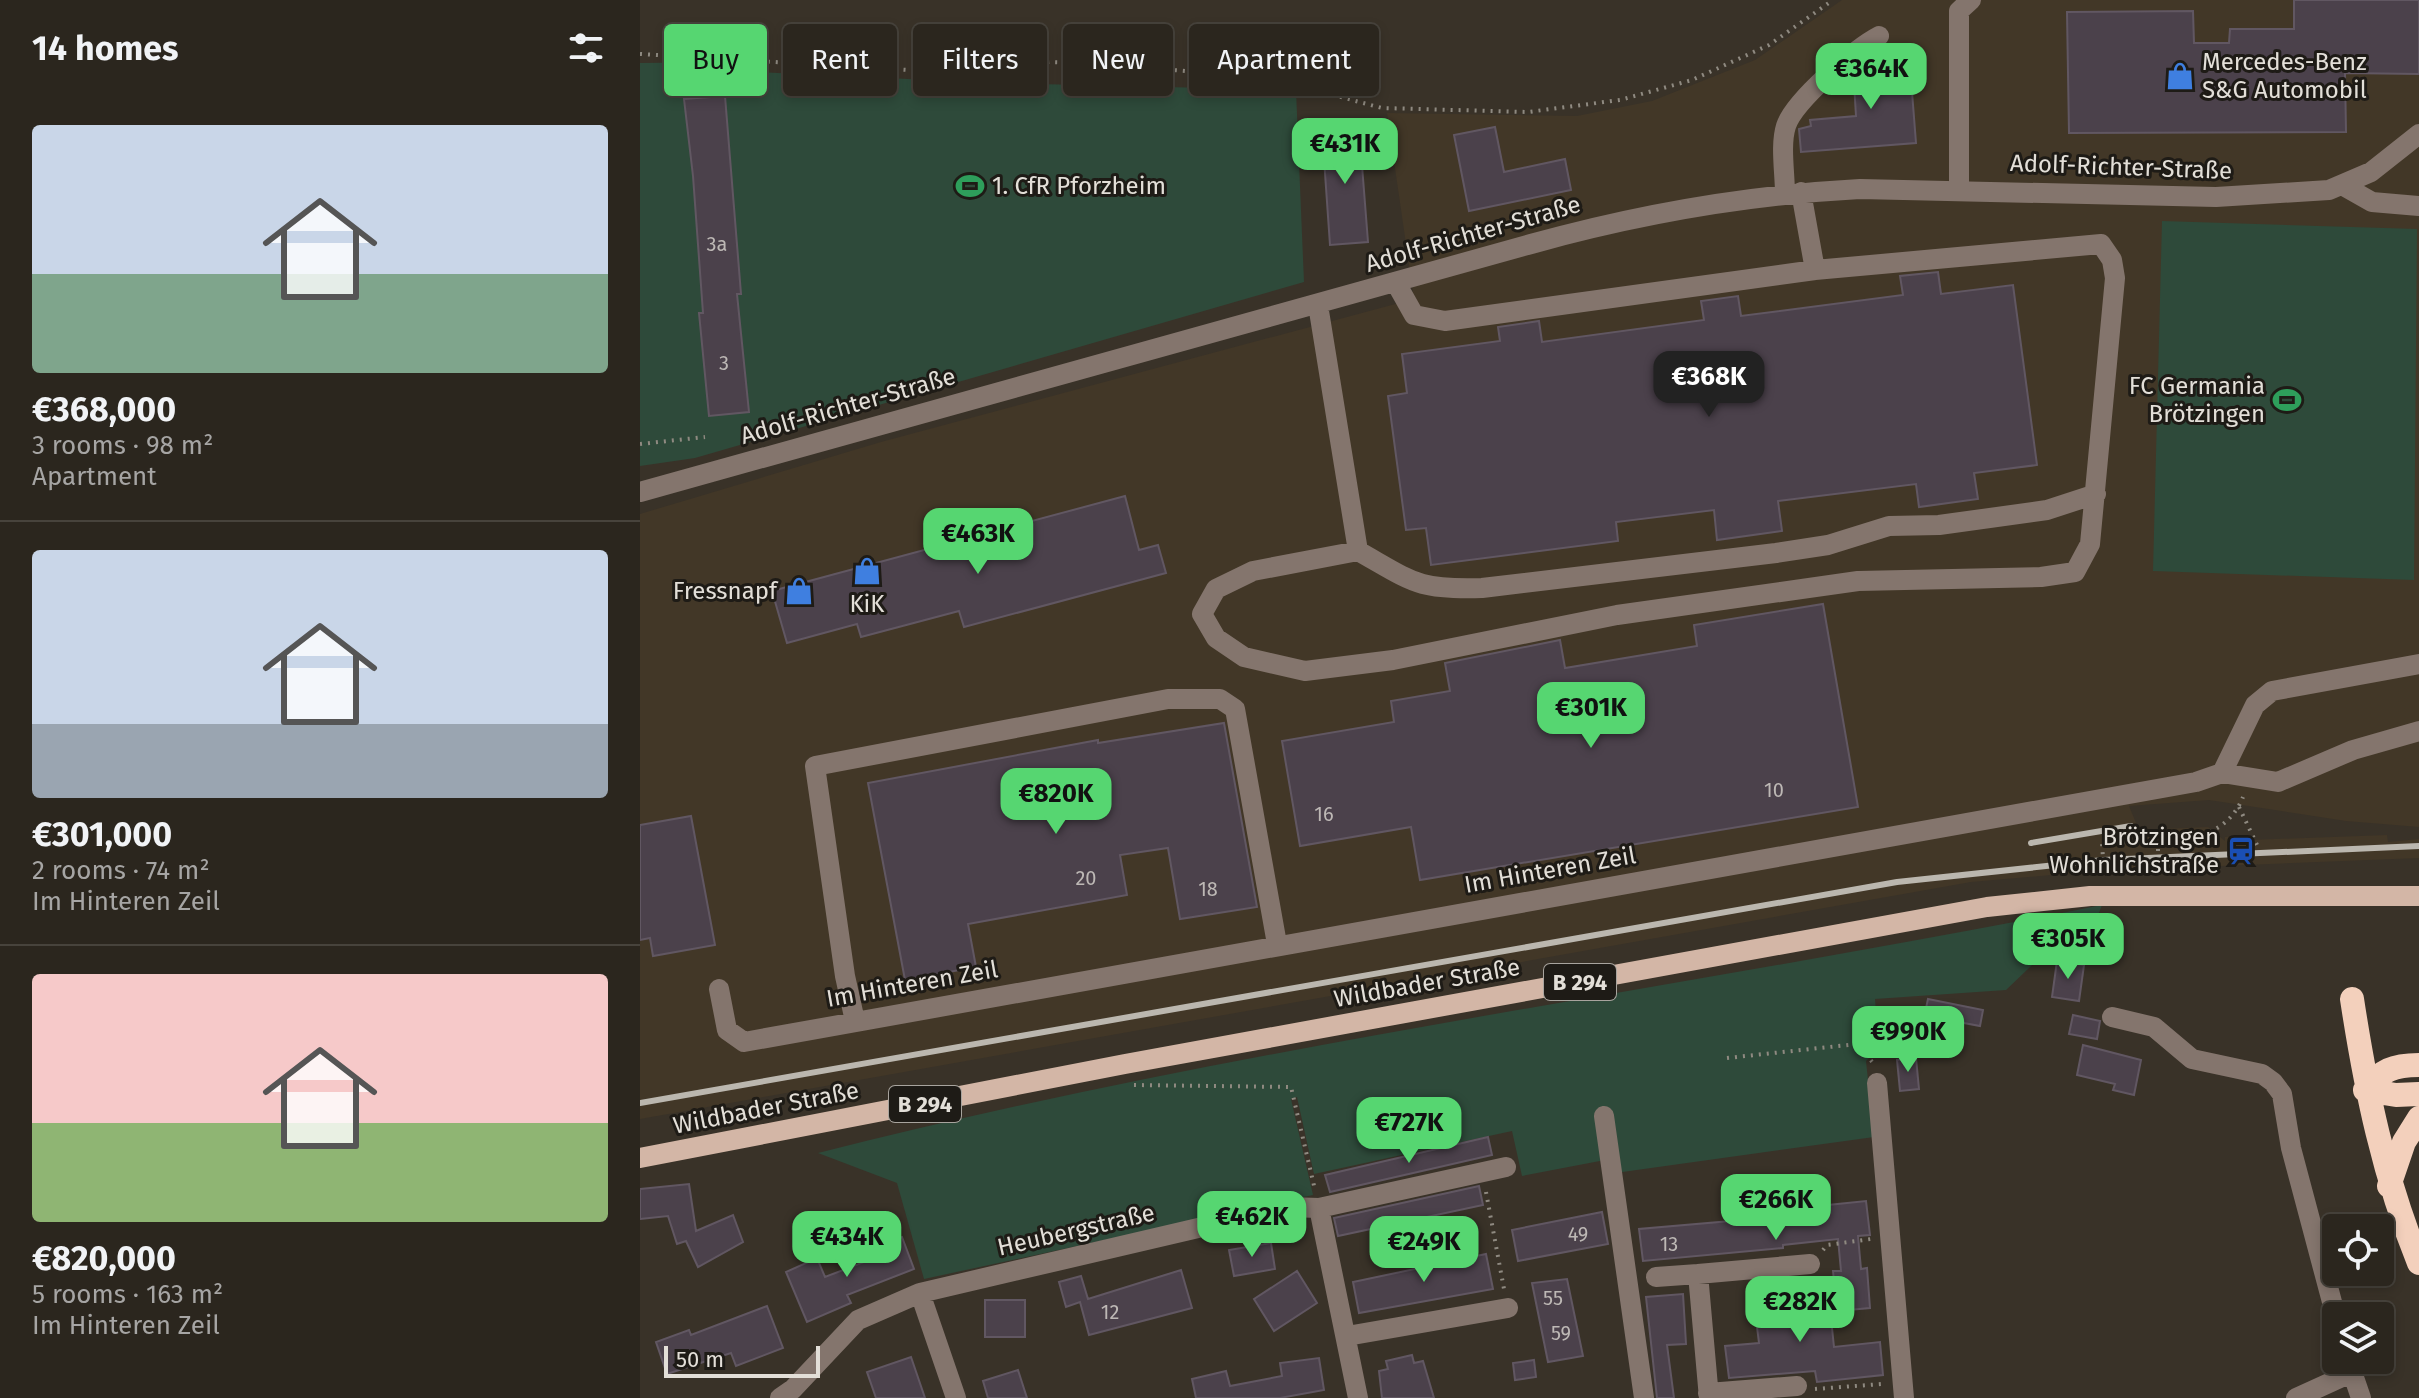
<!DOCTYPE html>
<meta charset="utf-8">
<style>
body{margin:0;font-family:"Fira Sans",sans-serif;background:#332e27;color:#f1f3f6;height:100vh;display:flex;flex-direction:column;font-size:30px;white-space:nowrap}
*{box-sizing:border-box;margin:0}
p{font-size:26px;color:#a6a5a4}
.icon{flex:none;width:44px;height:44px;fill:none;stroke:currentColor;stroke-width:2;stroke-linecap:round;stroke-linejoin:round}
.map{position:relative;flex:1;overflow:hidden}
.side{display:flex;flex-direction:column;background:#2b261e;width:640px}
.side>*{flex:none}
.banner{position:absolute;left:24px;top:24px;width:760px;height:72px;display:flex;gap:16px}
.buttons{position:absolute;left:1682px;top:1214px;display:grid;gap:16px}
.buttons a{display:grid;place-items:center;width:72px;height:72px;border-radius:8px;background:#2b261e;box-shadow:0 4px 12px #0003,0 0 0 2px #47433c;font-size:40px}
.scale{position:absolute;left:24px;bottom:20px;width:156px;box-sizing:border-box;padding-left:8px;border:4px solid #e3dfd8;border-top:0;font-size:22px;line-height:28px;white-space:nowrap;color:#e3dfd8;-webkit-text-stroke:6px #1e1b16;paint-order:stroke}
.price{position:absolute;translate:-50% -68px;padding:0 18px;border-radius:16px;background:#56d671;color:#111;font-size:26px;line-height:52px;filter:drop-shadow(0 2px 4px #0008)}
.price::after{content:'';position:absolute;left:50%;top:48px;width:24px;height:18px;margin-left:-12px;background:inherit;clip-path:polygon(0 0,100% 0,50% 100%)}
.price.selected{background:#222;color:#fff}
ul{padding:0;list-style:none}
li{display:grid;align-content:center;gap:16px;height:424px;padding:0 32px}
li+li{border-top:2px solid #47433c}
li span{display:grid;place-items:center;height:248px;border-radius:8px;color:#555}
li>.icon{margin-inline-start:auto}
span .icon{width:144px;height:144px;fill:#fffc;stroke-width:1}
li b{font-size:34px}
h2{display:flex;justify-content:space-between;align-items:center;height:96px;padding:0 32px;font-size:34px}
.pill{padding:0 28px;border-radius:8px;background:#2b261e;box-shadow:0 4px 12px #0003,0 0 0 2px #47433c;font-size:28px;line-height:72px}
.pill.selected{background:#56d671;color:#111}
main{display:flex;flex:1;min-height:0}
.map>svg:first-child{display:block}
</style>
<main>
<section class="side">
<h2>14 homes<svg class="icon" aria-label="filters" viewBox="0 0 24 24"><path d="M4 7h16M4 17h16"/><circle cx="9" cy="7" r="2"/><circle cx="15" cy="17" r="2"/></svg></h2>
<ul>
<li><span style="background:linear-gradient(#c9d6e8 60%,#7fa58c 0)"><svg class="icon" aria-label="home" viewBox="0 0 24 24"><path d="M3 11l9-7 9 7M6 9v11h12V9"/></svg></span><div><b>€368,000</b><p>3 rooms · 98 m²</p><p>Apartment</p></div></li>
<li><span style="background:linear-gradient(#c9d6e8 70%,#9aa5b1 0)"><svg class="icon" aria-label="home" viewBox="0 0 24 24"><path d="M3 11l9-7 9 7M6 9v11h12V9"/></svg></span><div><b>€301,000</b><p>2 rooms · 74 m²</p><p>Im Hinteren Zeil</p></div></li>
<li><span style="background:linear-gradient(#f6c9c9 60%,#8fb573 0)"><svg class="icon" aria-label="home" viewBox="0 0 24 24"><path d="M3 11l9-7 9 7M6 9v11h12V9"/></svg></span><div><b>€820,000</b><p>5 rooms · 163 m²</p><p>Im Hinteren Zeil</p></div></li>
</ul>
</section>
<div class="map">
<svg width="1779" height="1398" viewBox="0 0 1779 1398">
<rect width="100%" height="100%" fill="#393228"/>
<path fill="#423727" d="M1202,0H1779V827L1706,821L1569,800L1489,806L1499,830L1568,827L1585,841V837L1608,835L1609,840L1747,835L1748,842L1779,839V858L1456,871L1331,882L0,1119V514L241,442L774,299L747,113L937,116L1012,101L1115,60Z"/>
<path fill="#2e4a3a" d="M93,62L94,71L355,83L656,90L664,282L55,458L0,466V63Z
M1522,221L1777,229L1774,580L1513,571Z
M1462,905L1452,931L1409,949L1366,990L1235,999L1239,1048L1226,1061L1234,1137L968,1174L965,1160L882,1176L872,1131L674,1174L657,1097L651,1099L673,1195L284,1279L257,1183L178,1153C601,1045 1035,990 1462,905Z"/>
<path fill="#4b414b" stroke="#615762" stroke-width="2" d="M1654,0H1779V74L1705,73L1706,132L1429,133L1427,12L1553,11L1554,43H1589L1590,29H1654Z
M1275,56L1277,79H1271L1276,143L1161,152L1159,129L1171,126L1170,120L1216,116L1214,83H1224L1223,71L1237,59Z
M85,96L101,294H97L109,412L69,416L59,313H63L53,176L44,99Z
M719,127L728,242L690,245L682,130Z
M855,127L864,172L925,159L931,190L829,211L814,135Z
M1298,272L1301,294L1373,285L1397,465L1334,473L1338,499L1279,507L1276,484L1138,501L1142,531L1077,540L1074,510L976,522L978,541L791,565L786,528L766,530L748,396L767,393L762,354L860,341L858,327L899,321L902,342L1064,320L1061,301L1098,296L1101,316L1263,295L1260,276Z
M485,496L499,550L518,545L526,573L324,627L319,611L221,637L217,624L147,643L132,591Z
M1183,604L1218,807L780,880L771,827L660,846L642,741L754,722L751,701L810,691L805,663L920,640L925,668L1057,646L1054,625Z
M584,723L617,907L540,919L528,848L480,855L487,895L328,924L336,967L265,980L228,783L458,740V743Z
M51,816L75,945L13,956L10,938L0,940V825Z
M1417,961L1444,965L1439,1001L1412,997Z
M1288,999L1343,1010L1340,1026L1313,1021L1311,1033L1282,1027Z
M1433,1015L1460,1021L1457,1039L1429,1034Z
M1443,1045L1501,1060L1494,1095L1473,1090L1475,1084L1437,1075Z
M1276,1058L1279,1089L1260,1091L1257,1060Z
M848,1137L852,1155L690,1192L685,1175Z
M49,1184L56,1231L93,1215L103,1242L58,1267L46,1241L37,1244L28,1216L0,1219V1189Z
M839,1186L843,1205L698,1236L694,1218Z
M1226,1201L1230,1235L1218,1236L1221,1269L1227,1268L1230,1308L1197,1311L1193,1271H1201L1198,1239L1143,1245V1248L1003,1261L999,1229L1160,1215L1159,1208Z
M962,1212L968,1244L878,1261L872,1230Z
M262,1237L274,1269L207,1295L211,1303L167,1322L146,1272L177,1258L185,1277L224,1262L220,1253Z
M631,1243L635,1269L594,1276L589,1250Z
M846,1254L853,1289L719,1313L713,1282Z
M541,1270L552,1308L449,1335L440,1302L426,1307L419,1282L441,1276L448,1299Z
M657,1271L677,1303L634,1331L614,1299Z
M927,1279L943,1356L908,1362L892,1283Z
M1148,1291L1149,1304L1189,1299L1194,1347L1240,1342L1243,1375L1177,1382L1175,1371L1089,1378L1085,1346L1119,1343L1113,1295Z
M1043,1294L1046,1344L1027,1345L1034,1398H1017L1006,1297Z
M345,1300H385V1337H345Z
M127,1306L143,1348L96,1366L91,1353L27,1374L16,1342L49,1330L51,1335Z
M772,1355L774,1363L783,1361L794,1398H742L739,1371L748,1369L746,1361Z
M271,1357L285,1398H236L227,1372Z
M679,1358L684,1390L640,1398H556L552,1379L586,1371L590,1386L642,1376L640,1363Z
M894,1360L896,1377L875,1380L873,1363Z
M378,1370L387,1398H348L343,1381Z"/>
<g fill="none" stroke-linecap="round" stroke-linejoin="round">
<path stroke="#8f8a81" stroke-width="4" stroke-dasharray="2 6" stroke-linecap="butt" d="M0,54L285,71L410,62L448,63L629,78L742,108L888,112L980,100L1052,80L1129,45L1193,0
M0,444L65,437
M1599,807L1618,847
M1518,851V840
M1468,874H1464L1462,843C1513,840 1581,852 1603,797
M1087,1058L1217,1044L1234,1064
M494,1085L651,1087L675,1190
M846,1192L864,1289
M1183,1250L1187,1245L1231,1239
M1175,1389L1242,1384"/>
<path stroke="#84756d" stroke-width="20" d="M1702,185L1732,202L1779,206
M1319,189V11L1331,0
M1145,194C1145,173 1140,145 1146,126C1154,101 1216,48 1239,36
M756,283L774,315L805,321L1175,270
M678,305L718,551L613,571L576,589L562,614L576,638L604,657L665,671L753,660L977,615L1218,581L1401,577L1435,572L1450,544L1475,278L1472,260L1461,244L1175,270L1161,192
M0,492L891,244C999,214 1107,195 1220,189L1576,197L1689,190L1731,172L1779,134
M718,551C773,582 777,590 842,588L1136,553L1188,545L1249,526L1299,525L1407,510L1456,494
M1582,773L1615,705L1632,691L1779,664
M79,989L87,1030L104,1042L1556,782L1582,773L1638,782L1713,750L1779,731
M1472,1017L1514,1027L1552,1059L1622,1074L1633,1082L1642,1094L1651,1148L1696,1317
M215,1021L205,976L175,766L528,699H580L595,709L637,944
M1237,1083L1264,1398
M964,1116L1004,1398
M679,1208L866,1167
M1016,1277L1058,1274
M707,1336L868,1308
M1708,1360L1721,1398
M1068,1393L1157,1386
M140,1398L153,1389L218,1320L280,1293
M316,1398L280,1293L648,1207L679,1208L718,1398
M1069,1398L1058,1274L1170,1264
M1656,1398L1711,1373"/>
<path stroke="#d3b6a6" stroke-width="20" d="M0,1158L485,1064L1347,907L1450,896H1779"/>
<path stroke="#f3d0bc" stroke-width="24" d="M1712,999C1726,1091 1744,1177 1779,1263
M1725,1090C1742,1070 1753,1065 1779,1065
M1725,1090L1756,1095L1779,1094
M1749,1186L1764,1142L1779,1118"/>
<path stroke="#bbb7af" stroke-width="6" d="M1391,843L1491,826
M0,1103L1257,882L1463,860L1779,846"/>
</g>
<defs>
<symbol id="shop-bare" viewBox="-9 -9 18 18"><path d="M-5-2.5h2.3a2.7 3.5 0 0 1 5.4 0H5L5.5 6h-11ZM-1.5-2.5h3a1.5 2.3 0 0 0-3 0Z" fill="#3f7fe0" stroke="#1e1b16" stroke-width="2.5" paint-order="stroke"/></symbol>
<symbol id="stadium-bare" viewBox="-9 -9 18 18"><path d="M0-5a6.5 5 0 1 0 0 10a6.5 5 0 1 0 0-10ZM-3.5-1.8h7v3.6h-7Z" fill="#2e9e5b" stroke="#1e1b16" stroke-width="2.5" paint-order="stroke"/></symbol>
<symbol id="station-bare" viewBox="-9 -9 18 18"><path d="M-3-6H3Q5-6 5-4V2Q5 4 3 4L4.5 6H3L1.5 4h-3L-3 6H-4.5L-3 4Q-5 4-5 2V-4Q-5-6-3-6ZM-3.5-4v3h7v-3ZM-3.5 1v1.5H-2V1ZM2 1v1.5H3.5V1Z" fill="#1a4fb4" stroke="#1e1b16" stroke-width="2.5" paint-order="stroke"/></symbol>
</defs>
<g fill-rule="evenodd">
<use href="#shop-bare" x="1520" y="56" width="40" height="40"/>
<use href="#stadium-bare" x="310" y="166" width="40" height="40"/>
<use href="#stadium-bare" x="1627" y="380" width="40" height="40"/>
<use href="#shop-bare" x="207" y="551" width="40" height="40"/>
<use href="#shop-bare" x="139" y="571" width="40" height="40"/>
<use href="#station-bare" x="1581" y="831" width="40" height="40"/>
</g>
<g text-anchor="middle" dominant-baseline="central" stroke-width="6" stroke-linejoin="round" paint-order="stroke">
<g font-size="20" fill="#bdb8b5">
<text x="77" y="244">3a</text>
<text x="84" y="363">3</text>
<text x="1134" y="790">10</text>
<text x="684" y="814">16</text>
<text x="446" y="878">20</text>
<text x="568" y="889">18</text>
<text x="938" y="1234">49</text>
<text x="1029" y="1244">13</text>
<text x="913" y="1298">55</text>
<text x="470" y="1312">12</text>
<text x="921" y="1333">59</text>
</g>
<g fill="#1e1b16" stroke="#a8a49e" stroke-width="2">
<rect x="904" y="964" width="72" height="36" rx="6"/>
<rect x="249" y="1086" width="72" height="36" rx="6"/>
</g>
<g font-size="22" font-weight="bold" fill="#e3dfd8">
<text x="940" y="982">B 294</text>
<text x="285" y="1104">B 294</text>
</g>
<g font-size="24" fill="#e3dfd8" stroke="#1e1b16" text-anchor="end">
<text x="1562" y="62" text-anchor="start">Mercedes-Benz<tspan x="1562" dy="28">S&amp;G Automobil</tspan></text>
<text x="352" y="186" text-anchor="start">1. CfR Pforzheim</text>
<text x="1625" y="386">FC Germania<tspan x="1625" dy="28">Brötzingen</tspan></text>
<text x="137" y="591">Fressnapf</text>
<text x="227" y="604" text-anchor="middle">KiK</text>
<text x="1579" y="837">Brötzingen<tspan x="1579" dy="28">Wohnlichstraße</tspan></text>
</g>
<g font-size="24" fill="#e3dfd8" stroke="#1e1b16">
<text transform="translate(1481 167) rotate(2)">Adolf-Richter-Straße</text>
<text transform="translate(833 234) rotate(-16)">Adolf-Richter-Straße</text>
<text transform="translate(208 406) rotate(-16)">Adolf-Richter-Straße</text>
<text transform="translate(910 870) rotate(-10)">Im Hinteren Zeil</text>
<text transform="translate(787 983) rotate(-10)">Wildbader Straße</text>
<text transform="translate(272 984) rotate(-10)">Im Hinteren Zeil</text>
<text transform="translate(126 1108) rotate(-11)">Wildbader Straße</text>
<text transform="translate(436 1230) rotate(-13)">Heubergstraße</text>
</g>
</g>
</svg>
<div class="buttons">
<a><svg class="icon" aria-label="locate" viewBox="0 0 24 24"><circle cx="12" cy="12" r="6"/><path d="M12 2v4M12 18v4M2 12h4M18 12h4"/></svg></a>
<a><svg class="icon" aria-label="layers" viewBox="0 0 24 24"><path d="M12 4l9 5-9 5-9-5zM3 14l9 5 9-5"/></svg></a>
</div>
<div class="scale">50 m</div>
<b class="price" style="left:1231px;top:111px">€364K</b>
<b class="price" style="left:705px;top:186px">€431K</b>
<b class="price selected" style="left:1069px;top:419px">€368K</b>
<b class="price" style="left:338px;top:576px">€463K</b>
<b class="price" style="left:951px;top:750px">€301K</b>
<b class="price" style="left:416px;top:836px">€820K</b>
<b class="price" style="left:1428px;top:981px">€305K</b>
<b class="price" style="left:1268px;top:1074px">€990K</b>
<b class="price" style="left:769px;top:1165px">€727K</b>
<b class="price" style="left:1136px;top:1242px">€266K</b>
<b class="price" style="left:612px;top:1259px">€462K</b>
<b class="price" style="left:207px;top:1279px">€434K</b>
<b class="price" style="left:784px;top:1284px">€249K</b>
<b class="price" style="left:1160px;top:1344px">€282K</b>
<div class="banner">
<a class="pill selected">Buy</a>
<a class="pill">Rent</a>
<a class="pill">Filters</a>
<a class="pill">New</a>
<a class="pill">Apartment</a>
</div>
</div>
</main>
